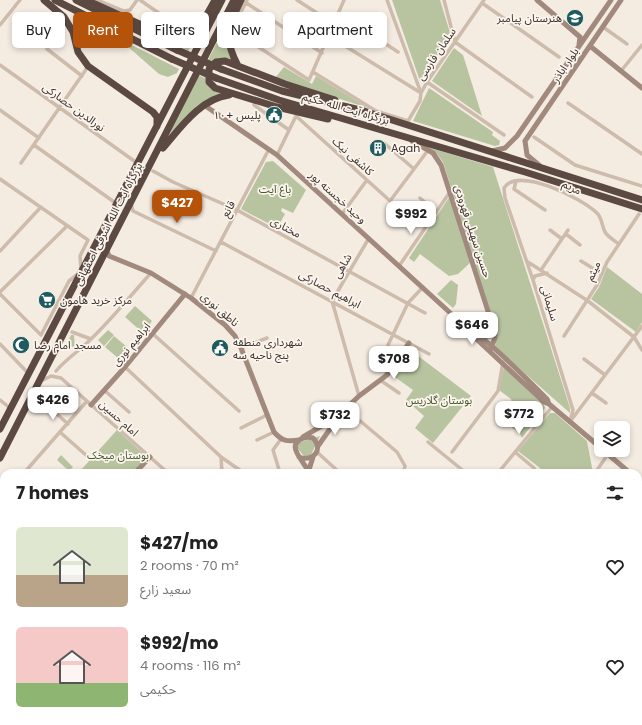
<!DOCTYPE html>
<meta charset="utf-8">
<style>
body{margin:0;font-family:Poppins,"Noto Sans Arabic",sans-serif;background:#f2f2f2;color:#222;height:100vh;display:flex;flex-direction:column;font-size:15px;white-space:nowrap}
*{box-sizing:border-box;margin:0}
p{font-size:13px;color:#767676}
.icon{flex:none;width:22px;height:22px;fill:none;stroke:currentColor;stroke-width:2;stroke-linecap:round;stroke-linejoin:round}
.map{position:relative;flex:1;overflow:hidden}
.side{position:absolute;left:0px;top:469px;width:642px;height:256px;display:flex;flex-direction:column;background:#fff;border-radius:12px 12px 0 0;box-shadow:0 2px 6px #0003}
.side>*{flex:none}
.hud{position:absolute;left:12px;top:12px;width:400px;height:36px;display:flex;gap:8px}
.fabs{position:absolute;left:594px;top:421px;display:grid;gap:8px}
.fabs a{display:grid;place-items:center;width:36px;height:36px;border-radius:6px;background:#fff;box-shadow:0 2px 6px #0003;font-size:20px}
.price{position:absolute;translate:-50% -34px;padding:0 9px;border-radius:8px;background:#fff;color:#222;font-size:13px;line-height:26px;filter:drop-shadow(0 1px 2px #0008)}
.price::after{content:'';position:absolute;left:50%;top:24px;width:12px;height:9px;margin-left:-6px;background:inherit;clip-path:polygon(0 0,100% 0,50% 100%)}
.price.on{background:#b45309;color:#fff}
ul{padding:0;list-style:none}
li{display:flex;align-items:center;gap:12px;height:100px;padding:0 16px}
li span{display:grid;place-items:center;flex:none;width:112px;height:80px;border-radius:6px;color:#555}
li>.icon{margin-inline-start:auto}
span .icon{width:48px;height:48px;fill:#fffc;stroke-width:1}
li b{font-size:17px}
h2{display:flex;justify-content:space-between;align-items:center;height:48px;padding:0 16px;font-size:17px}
.tag{padding:0 14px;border-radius:6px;background:#fff;box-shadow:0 2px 6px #0003;font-size:14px;line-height:36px}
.tag.on{background:#b45309;color:#fff}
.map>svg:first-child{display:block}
</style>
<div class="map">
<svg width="642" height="725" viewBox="0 0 642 725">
<rect width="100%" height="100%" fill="#f4ebe1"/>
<path fill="#b8c4a0" d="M392,0H440L451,36L420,81Z
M84,1L161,35L198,30L188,52Z
M227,23V43L234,63L212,62L208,60Z
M118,38L179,69L177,73L168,77L159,74Z
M454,48L463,55L482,116L432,81Z
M284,67L312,84L316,76L368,108L275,78Z
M198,75L205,78C208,88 212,90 221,94L165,144Z
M429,88L493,132L492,135L500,141L499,145L495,146L413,121Z
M421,145L493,167L570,408V413L495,347L497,333L443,162L437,154Z
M273,161L306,190L293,213L282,208L281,211L285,214L277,228L241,209L266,162Z
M450,196L471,262L458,274L449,276L420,254L414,262L409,258Z
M607,267L642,294V322L636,332L591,299L599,287Z
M451,280L458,285L456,304L453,308L437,294Z
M135,306L152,321L143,333L125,317Z
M108,330L114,335L104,346L98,340Z
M71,335H74L75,349L67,343Z
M114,336L127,347L118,358L105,347Z
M409,349L471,396L433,443L415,428L424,416L406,400L413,390L392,375Z
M504,367L543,403L545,408L522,438L520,434L521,432L512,428V420L509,417L503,416L512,403L511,399L499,390Z
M550,413H555L587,441L593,473H541L540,468L518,451Z
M117,430L147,457L133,473H76L79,470L80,471Z
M320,436L308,461L294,444Z
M61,455L73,467L69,471L57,460Z
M642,709V725H576L573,721H638V711Z"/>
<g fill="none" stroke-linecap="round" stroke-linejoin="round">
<path stroke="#cdbbac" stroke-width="3.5" d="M97,0L124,11L130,10L137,0
M140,0L179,27
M247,0L235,24L234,31L309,80L344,0
M297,0L334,24
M387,0L421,93
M444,0L455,42L532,97
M245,2L322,53
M482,3L559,57
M339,13L398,52
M0,25L20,0
M603,27L627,44
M329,36L421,93
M47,49L82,76
M0,65L137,163
M621,71L642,45
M313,72L376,111L408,121L420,101L421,93L427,82L484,0
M427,82L504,135
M568,103L642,154
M254,105L289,130
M0,110L39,138
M534,137L575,165L642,186
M384,143L414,169
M34,145L117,204
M277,155L296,116L399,209
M21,163L87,68
M153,171L173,182L237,210L425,313
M0,179L88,240L80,256L81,270
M516,181L514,189L545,210
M420,198L436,212
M390,201L426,153
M131,203L133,211L216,251
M342,214L367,180
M550,230L562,239
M566,234L580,245
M221,242L429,354
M0,251L41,207
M581,261L602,274
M528,262L588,301L634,337L642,350
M399,266L450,192
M541,270L568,230
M533,280L535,276L547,273
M0,292L67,226
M0,294L41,335L69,281L78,274
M191,298L269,149
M72,332L91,339
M153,334L239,411
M564,336L597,285L607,262L639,214
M0,344L28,373
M388,345L408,303L423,287
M241,348L267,338
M584,359L605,375
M382,360L387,375
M125,367L221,457L244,473
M56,371C66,359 79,351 90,340C112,319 131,295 151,273
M43,380L51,376L61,378L168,473
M380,380L399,393
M104,390L129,412
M592,393L606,403
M359,396L332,301L369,238
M0,400L10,408
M49,407L68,424
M346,409L397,452L405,466L403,473
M572,419L642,326
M570,421L573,410L533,280L505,198L504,188C517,166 582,198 597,213C602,218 602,226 605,232C608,237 615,241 619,244
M241,428L267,415
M61,433L87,456
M257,440L274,432
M428,442L466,473
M317,452L340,473
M452,452L498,391L503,362
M515,452L534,468L536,473
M221,457L222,473
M24,473L87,401
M280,473L273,450L281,439
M498,473L552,407
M595,473L606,457
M0,500L4,496
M0,522L4,526
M638,560L642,558
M0,633L4,637
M204,721L206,725
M267,721L273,725
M346,721L349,723L351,721
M435,721L439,725
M466,721L471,725
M81,725L84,721
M128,725L130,721
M448,725L452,721"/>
<path stroke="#a18a7d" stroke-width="5" d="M537,0L580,37L579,45
M590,46L642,88
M204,105L277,155L469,330L471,334L544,402L549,404L601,448
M412,141L433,153L441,165L495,333V338L490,350
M525,141L621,0
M525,141L527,155L539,165
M492,151L505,148L517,136L611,0
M107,251L109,256L151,273L191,298L225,325L235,336L241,348L274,432C282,441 287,442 299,440
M469,330C482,333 534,386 547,399L549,404
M480,336H490L493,329
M91,405L125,367L185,294
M303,437L338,416L359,396L387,375L409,343
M318,446L337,419
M603,450L630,473
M299,457C313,462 324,450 313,438C303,435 291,442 297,453C300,459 304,464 308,470
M135,473L150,457
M308,473L313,457
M638,480L642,483
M0,647L4,641
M638,669L642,668
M0,701L4,703
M47,721L57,725
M556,721L560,725
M567,721L570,725
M0,723L1,725
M239,725L247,721
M535,725L542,721"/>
<path stroke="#5c4a42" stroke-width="7" d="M44,0L64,17L73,32L78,52L88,66L153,112L157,117V126
M55,0L172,59
M76,0L177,50
M86,0L164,35C194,43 203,22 215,0
M238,66C223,38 228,27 241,0
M221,69L282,91L364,111L642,200
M216,78L279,100L525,172L642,209
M328,119L277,107L215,88L209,82V69L216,62L225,61L285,84L335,100
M163,148C181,127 200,99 229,95
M0,429L222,0
M0,458L234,0"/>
<path stroke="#5c4a42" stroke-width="7" d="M177,50L221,69
M172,59L216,78"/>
</g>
<defs>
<symbol id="school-disc" viewBox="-11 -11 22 22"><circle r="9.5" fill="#1f5a5e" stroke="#fbf5ee"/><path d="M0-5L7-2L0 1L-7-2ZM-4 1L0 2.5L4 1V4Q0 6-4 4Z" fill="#fff"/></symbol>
<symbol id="civic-disc" viewBox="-11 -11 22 22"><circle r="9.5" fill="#1f5a5e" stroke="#fbf5ee"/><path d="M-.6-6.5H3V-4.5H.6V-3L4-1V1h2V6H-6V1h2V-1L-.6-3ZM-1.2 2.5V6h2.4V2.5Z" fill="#fff"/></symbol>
<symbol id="building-disc" viewBox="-11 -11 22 22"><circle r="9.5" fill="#1f5a5e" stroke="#fbf5ee"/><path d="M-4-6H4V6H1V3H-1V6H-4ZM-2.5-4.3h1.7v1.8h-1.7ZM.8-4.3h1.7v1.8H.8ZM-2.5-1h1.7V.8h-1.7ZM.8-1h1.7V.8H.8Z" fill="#fff"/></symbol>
<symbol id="supermarket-disc" viewBox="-11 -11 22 22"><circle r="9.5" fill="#1f5a5e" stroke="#fbf5ee"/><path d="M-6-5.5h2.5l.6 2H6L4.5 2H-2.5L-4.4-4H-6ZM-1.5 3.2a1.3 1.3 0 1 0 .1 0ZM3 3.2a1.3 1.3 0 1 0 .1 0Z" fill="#fff"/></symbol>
<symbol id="mosque-disc" viewBox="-11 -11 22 22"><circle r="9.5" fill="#1f5a5e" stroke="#fbf5ee"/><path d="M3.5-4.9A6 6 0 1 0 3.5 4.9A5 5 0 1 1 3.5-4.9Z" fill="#fff"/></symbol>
</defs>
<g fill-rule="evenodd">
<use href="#school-disc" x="565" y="8" width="20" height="20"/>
<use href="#civic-disc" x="264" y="105" width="20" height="20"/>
<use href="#building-disc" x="368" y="138" width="20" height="20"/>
<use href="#supermarket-disc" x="37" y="290" width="20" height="20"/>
<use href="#mosque-disc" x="11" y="335" width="20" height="20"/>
<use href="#civic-disc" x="210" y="338" width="20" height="20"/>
</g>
<g text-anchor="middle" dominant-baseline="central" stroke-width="3.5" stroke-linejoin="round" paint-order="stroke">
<g font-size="11" fill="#3b302b" stroke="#fbf5ee" text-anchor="start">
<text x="562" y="18" text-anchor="end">هنرستان پیامبر</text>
<text x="261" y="115" text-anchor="end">پلیس +۱۰</text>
<text x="391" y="148">Agah</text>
<text x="60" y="300">مرکز خرید هامون</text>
<text x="233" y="342">شهرداری منطقه<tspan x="233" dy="13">پنج ناحیه سه</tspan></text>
<text x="34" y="345">مسجد امام رضا</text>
</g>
<g font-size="11" fill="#3b302b" stroke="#fbf5ee">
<text transform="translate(436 54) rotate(-56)">سلمان فارسی</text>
<text transform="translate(565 65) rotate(-56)">بلوار اباذر</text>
<text transform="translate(74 107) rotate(36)">نورالدین حصارکی</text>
<text transform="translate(346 108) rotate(16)">بزرگراه آیت الله حکیم</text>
<text transform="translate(353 156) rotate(42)">کاشفی نیک</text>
<text transform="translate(572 187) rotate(26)">مریم</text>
<text transform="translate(338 197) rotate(42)">وحید خجسته پور</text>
<text transform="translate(228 209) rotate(-62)">قانع</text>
<text transform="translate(108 224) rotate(-63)">بزرگراه آیت الله اشرفی اصفهانی</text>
<text transform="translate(286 227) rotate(28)">مختاری</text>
<text transform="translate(473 231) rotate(72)">حسین سهیلی قهرودی</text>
<text transform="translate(342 266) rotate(-60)">شاهی</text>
<text transform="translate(593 271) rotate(-66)">میثم</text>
<text transform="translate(330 289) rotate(28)">ابراهیم حصارکی</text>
<text transform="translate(550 303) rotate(73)">سلیمانی</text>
<text transform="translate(220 309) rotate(41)">ناطق نوری</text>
<text transform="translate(131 344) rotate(-50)">ابراهیم نوری</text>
<text transform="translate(119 418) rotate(42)">امام حسین</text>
</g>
<g font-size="11" fill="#4a5a2e" stroke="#fbf5ee">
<text x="275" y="189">باغ آیت</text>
<text x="439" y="400">بوستان گلاریس</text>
<text x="118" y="455">بوستان میخک</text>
</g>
</g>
</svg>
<div class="fabs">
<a><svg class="icon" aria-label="layers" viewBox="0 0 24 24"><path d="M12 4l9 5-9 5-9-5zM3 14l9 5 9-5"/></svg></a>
</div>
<b class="price on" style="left:177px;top:224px">$427</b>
<b class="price" style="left:411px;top:235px">$992</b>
<b class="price" style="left:472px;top:346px">$646</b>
<b class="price" style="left:394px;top:380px">$708</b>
<b class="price" style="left:53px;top:421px">$426</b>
<b class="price" style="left:519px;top:435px">$772</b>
<b class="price" style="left:335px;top:436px">$732</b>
<div class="hud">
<a class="tag">Buy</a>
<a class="tag on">Rent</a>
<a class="tag">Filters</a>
<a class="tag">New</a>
<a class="tag">Apartment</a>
</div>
<section class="side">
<h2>7 homes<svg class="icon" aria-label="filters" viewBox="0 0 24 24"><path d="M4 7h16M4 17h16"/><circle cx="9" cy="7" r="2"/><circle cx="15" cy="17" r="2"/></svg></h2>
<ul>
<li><span style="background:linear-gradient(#dfe7d0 60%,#b9a48a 0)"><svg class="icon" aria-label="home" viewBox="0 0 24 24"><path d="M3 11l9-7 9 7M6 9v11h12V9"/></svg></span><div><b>$427/mo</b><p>2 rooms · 70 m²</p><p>سعید زارع</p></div><svg class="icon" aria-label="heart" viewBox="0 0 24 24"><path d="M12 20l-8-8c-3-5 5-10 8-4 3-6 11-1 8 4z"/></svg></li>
<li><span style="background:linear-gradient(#f6c9c9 70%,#8fb573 0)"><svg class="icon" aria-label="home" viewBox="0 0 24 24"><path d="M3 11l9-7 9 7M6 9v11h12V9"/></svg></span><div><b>$992/mo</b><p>4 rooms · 116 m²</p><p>حکیمی</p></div><svg class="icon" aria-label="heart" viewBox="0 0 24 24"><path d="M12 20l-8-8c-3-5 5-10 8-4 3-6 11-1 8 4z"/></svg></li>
</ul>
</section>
</div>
